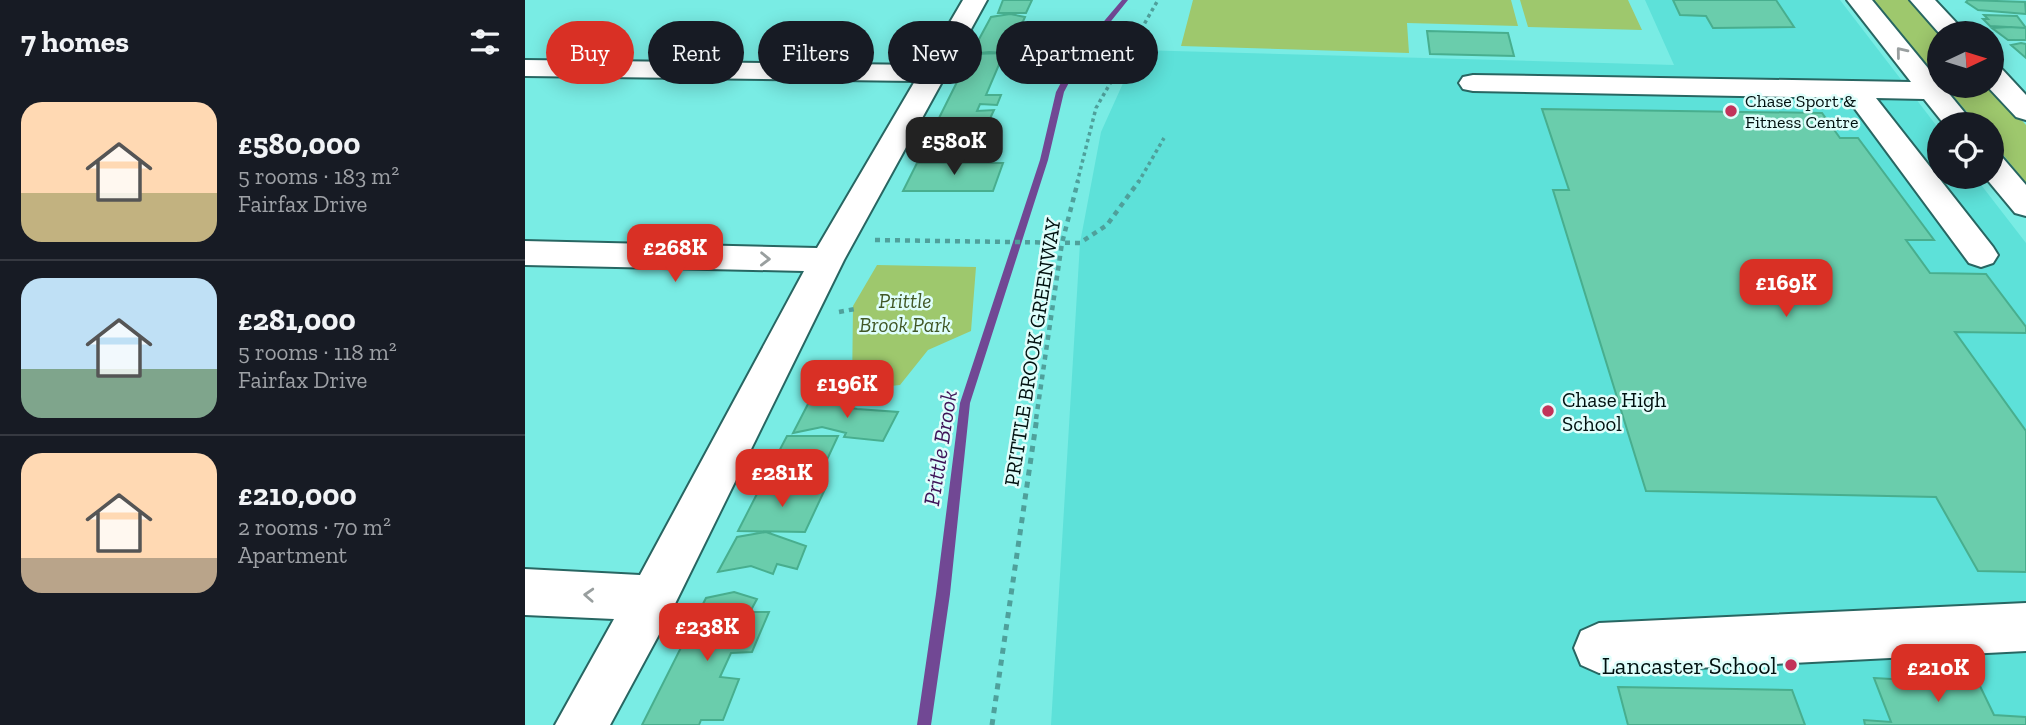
<!DOCTYPE html>
<meta charset="utf-8">
<style>
body{margin:0;font-family:"Zilla Slab",serif;background:#242831;color:#f1f3f6;height:100vh;display:flex;flex-direction:column;font-size:26px;white-space:nowrap}
*{box-sizing:border-box;margin:0}
p{font-size:23px;color:#9ea1a6}
.icon{flex:none;width:38px;height:38px;fill:none;stroke:currentColor;stroke-width:2;stroke-linecap:round;stroke-linejoin:round}
.map{position:relative;flex:1;overflow:hidden}
.details{display:flex;flex-direction:column;background:#171b24;width:525px}
.details>*{flex:none}
.guide{position:absolute;left:21px;top:21px;width:665px;height:63px;display:flex;gap:14px}
.needle{width:46px;rotate:86deg}
.controls{position:absolute;left:1402px;top:21px;display:grid;gap:14px}
.controls a{display:grid;place-items:center;width:77px;height:77px;border-radius:50%;background:#171b24;box-shadow:0 4px 18px #0003;font-size:35px}
.price{position:absolute;translate:-50% -60px;padding:0 16px;border-radius:14px;background:#d93025;color:#fff;font-size:23px;line-height:46px;filter:drop-shadow(0 2px 4px #0008)}
.price::after{content:'';position:absolute;left:50%;top:42px;width:21px;height:16px;margin-left:-10px;background:inherit;clip-path:polygon(0 0,100% 0,50% 100%)}
.price.active{background:#222;color:#fff}
ul{padding:0;list-style:none}
li{display:flex;align-items:center;gap:21px;height:175px;padding:0 21px}
li+li{border-top:2px solid #363941}
li span{display:grid;place-items:center;flex:none;width:196px;height:140px;border-radius:21px;color:#555}
li>.icon{margin-inline-start:auto}
span .icon{width:84px;height:84px;fill:#fffc;stroke-width:1}
li b{font-size:30px}
h2{display:flex;justify-content:space-between;align-items:center;height:84px;padding:0 21px;font-size:30px}
.chip{padding:0 24px;border-radius:32px;background:#171b24;box-shadow:0 4px 18px #0003;font-size:24px;line-height:63px}
.chip.active{background:#d93025;color:#fff}
main{display:flex;flex:1;min-height:0}
.map>svg:first-child{display:block}
</style>
<main>
<section class="details">
<h2>7 homes<svg class="icon" aria-label="filters" viewBox="0 0 24 24"><path d="M4 7h16M4 17h16"/><circle cx="9" cy="7" r="2"/><circle cx="15" cy="17" r="2"/></svg></h2>
<ul>
<li><span style="background:linear-gradient(#ffd9b3 65%,#c2b280 0)"><svg class="icon" aria-label="home" viewBox="0 0 24 24"><path d="M3 11l9-7 9 7M6 9v11h12V9"/></svg></span><div><b>£580,000</b><p>5 rooms · 183 m²</p><p>Fairfax Drive</p></div></li>
<li><span style="background:linear-gradient(#bfe0f5 65%,#7fa58c 0)"><svg class="icon" aria-label="home" viewBox="0 0 24 24"><path d="M3 11l9-7 9 7M6 9v11h12V9"/></svg></span><div><b>£281,000</b><p>5 rooms · 118 m²</p><p>Fairfax Drive</p></div></li>
<li><span style="background:linear-gradient(#ffd9b3 75%,#b9a48a 0)"><svg class="icon" aria-label="home" viewBox="0 0 24 24"><path d="M3 11l9-7 9 7M6 9v11h12V9"/></svg></span><div><b>£210,000</b><p>2 rooms · 70 m²</p><p>Apartment</p></div></li>
</ul>
</section>
<div class="map">
<svg width="1501" height="725" viewBox="0 0 1501 725">
<rect width="100%" height="100%" fill="#79ece4"/>
<path fill="#5de1d9" d="M1120,0H1315L1414,129V177H1450L1501,243V725H526L555,243L576,132L613,50L1149,65Z"/>
<path fill="#9ec86d" d="M668,0H986L993,26L882,23L884,53L656,46Z
M995,0H1103L1117,30L1003,27Z
M1348,0H1387L1419,33H1414V79Z
M1420,86H1466L1501,125V183L1467,141L1466,124H1452Z
M352,265L451,267L446,331L403,350L375,385L327,390L328,306Z"/>
<g fill="none" stroke-linecap="round" stroke-linejoin="round">
<path fill="#714894" fill-rule="evenodd" d="M597,0H603L558,56L539,92L523,160L445,403L425,594L406,725H392L411,594L435,403L515,160L531,92L552,53Z"/>
</g>
<path fill="#6acdac" stroke="#48ae8e" stroke-width="2" d="M478,0H507L501,13H473Z
M1148,0H1251L1269,27L1188,28L1181,16L1155,15Z
M1443,0L1500,2L1501,14L1453,10L1441,2Z
M485,14L500,17L484,53L446,54L466,17Z
M1459,15L1492,16L1501,28L1465,26L1458,19H1463Z
M1485,27L1501,28V40H1483L1467,28Z
M902,31L983,33L989,56L905,54Z
M1496,43L1501,44V58L1486,45Z
M464,52L479,53L461,95H476L472,105L455,104L452,111L469,110L462,125H445L441,136H453L446,151H434L431,156L418,153L395,156L446,54Z
M1017,109L1297,113L1315,138H1333L1409,240H1381L1405,273L1461,274L1501,327V333L1430,332L1501,431V572L1453,571L1411,497L1121,491L1028,190H1044Z
M392,163H478L468,191H378Z
M311,399L328,404L326,408L332,409L373,412L358,441L319,437L321,433L297,427L268,433L283,404Z
M262,436H313L293,479L255,480L263,461L250,459Z
M236,486L301,487L280,532L213,531Z
M241,532L281,546L272,569L252,564L248,574L226,566L193,572L212,537Z
M209,592L232,599L225,612H244L227,652L206,653L195,677L214,679L198,720H176L174,725H117L181,598Z
M1349,678L1454,684L1469,715L1501,717V725H1340L1339,720L1366,722Z
M1093,687L1267,690L1280,725H1103Z"/>
<g fill="none" stroke-linecap="round" stroke-linejoin="round">
<defs>
<path id="minor" d="M438,0H462L319,260L145,614L85,725H30L89,619L0,615V569L115,575L279,271L0,265V241L292,248L390,81L0,76V60L400,65Z
M1322,0H1347L1449,124H1419L1399,99L1351,98L1468,247L1473,255L1468,263L1456,267L1444,263L1322,98L948,91L938,89L934,83L938,77L948,75L1386,82Z
M1385,0H1410L1441,33H1414Z
M1466,66L1476,68L1501,95V120L1491,117L1462,86H1466Z
M1466,155L1477,157L1501,185V216L1490,213L1460,177H1466Z
M1501,603V651L1074,673L1056,665L1049,648L1056,631L1074,623Z"/>
</defs>
<use href="#minor" stroke="#286662" stroke-width="4"/>
<path stroke="#4fa09b" stroke-width="3.5" stroke-dasharray="3.5 3.5" stroke-linecap="butt" d="M552,183L571,108L633,0
M613,183L639,138"/>
<path stroke="#4fa09b" stroke-width="4.5" stroke-dasharray="5 5" stroke-linecap="butt" d="M350,240L555,243L582,225L614,181
M314,312L330,309
M511,419L537,243L553,181"/>
<path stroke="#4fa09b" stroke-width="5" stroke-dasharray="6 6" stroke-linecap="butt" d="M467,725L512,417"/>
<use href="#minor" fill="#fff" fill-rule="evenodd"/>
</g>
<defs><path id="oneway-chevron" d="M-2-3.5L2.5 0L-2 3.5" fill="none" stroke-width="1.6" stroke-linecap="round" stroke-linejoin="round" transform="scale(1.75)"/></defs>
<g stroke="#999f9f">
<use href="#oneway-chevron" transform="translate(1376 52) rotate(-129)"/>
<use href="#oneway-chevron" transform="translate(240 259) rotate(1)"/>
<use href="#oneway-chevron" transform="translate(64 595) rotate(-177)"/>
</g>
<g fill="#c2335a" stroke="#dffefb" stroke-width="2.5">
<circle cx="1206" cy="111" r="7"/>
<circle cx="1023" cy="411" r="7"/>
<circle cx="1266" cy="665" r="7"/>
</g>
<g text-anchor="middle" dominant-baseline="central" stroke-width="5" stroke-linejoin="round" paint-order="stroke">
<g font-size="18" fill="#00100f" stroke="#dffefb" text-anchor="start">
<text x="1220" y="101">Chase Sport &amp;<tspan x="1220" dy="21">Fitness Centre</tspan></text>
</g>
<g font-size="21" font-style="italic" fill="#415826" stroke="#dffefb">
<text x="380" y="300">Prittle<tspan x="380" dy="24">Brook Park</tspan></text>
</g>
<g font-size="21" fill="#00100f" stroke="#dffefb">
<text transform="translate(507 352) rotate(-81)">PRITTLE BROOK GREENWAY</text>
</g>
<g font-size="21" fill="#00100f" stroke="#dffefb" text-anchor="start">
<text x="1037" y="399">Chase High<tspan x="1037" dy="24">School</tspan></text>
</g>
<g font-size="23" font-style="italic" fill="#3e1358" stroke="#dffefb">
<text transform="translate(415 448) rotate(-81)">Prittle Brook</text>
</g>
<g font-size="24" fill="#00100f" stroke="#dffefb" text-anchor="end">
<text x="1252" y="665">Lancaster School</text>
</g>
</g>
</svg>
<div class="controls">
<a><svg class="needle" viewBox="-14 -14 28 28"><path d="M0-13l5 13h-10z" fill="#e53935"/><path d="M0 13l5-13h-10z" fill="#9ea1a6"/></svg></a>
<a><svg class="icon" aria-label="locate" viewBox="0 0 24 24"><circle cx="12" cy="12" r="6"/><path d="M12 2v4M12 18v4M2 12h4M18 12h4"/></svg></a>
</div>
<b class="price active" style="left:429px;top:177px">£580K</b>
<b class="price" style="left:150px;top:284px">£268K</b>
<b class="price" style="left:1261px;top:319px">£169K</b>
<b class="price" style="left:322px;top:420px">£196K</b>
<b class="price" style="left:257px;top:509px">£281K</b>
<b class="price" style="left:182px;top:663px">£238K</b>
<b class="price" style="left:1413px;top:704px">£210K</b>
<div class="guide">
<a class="chip active">Buy</a>
<a class="chip">Rent</a>
<a class="chip">Filters</a>
<a class="chip">New</a>
<a class="chip">Apartment</a>
</div>
</div>
</main>
